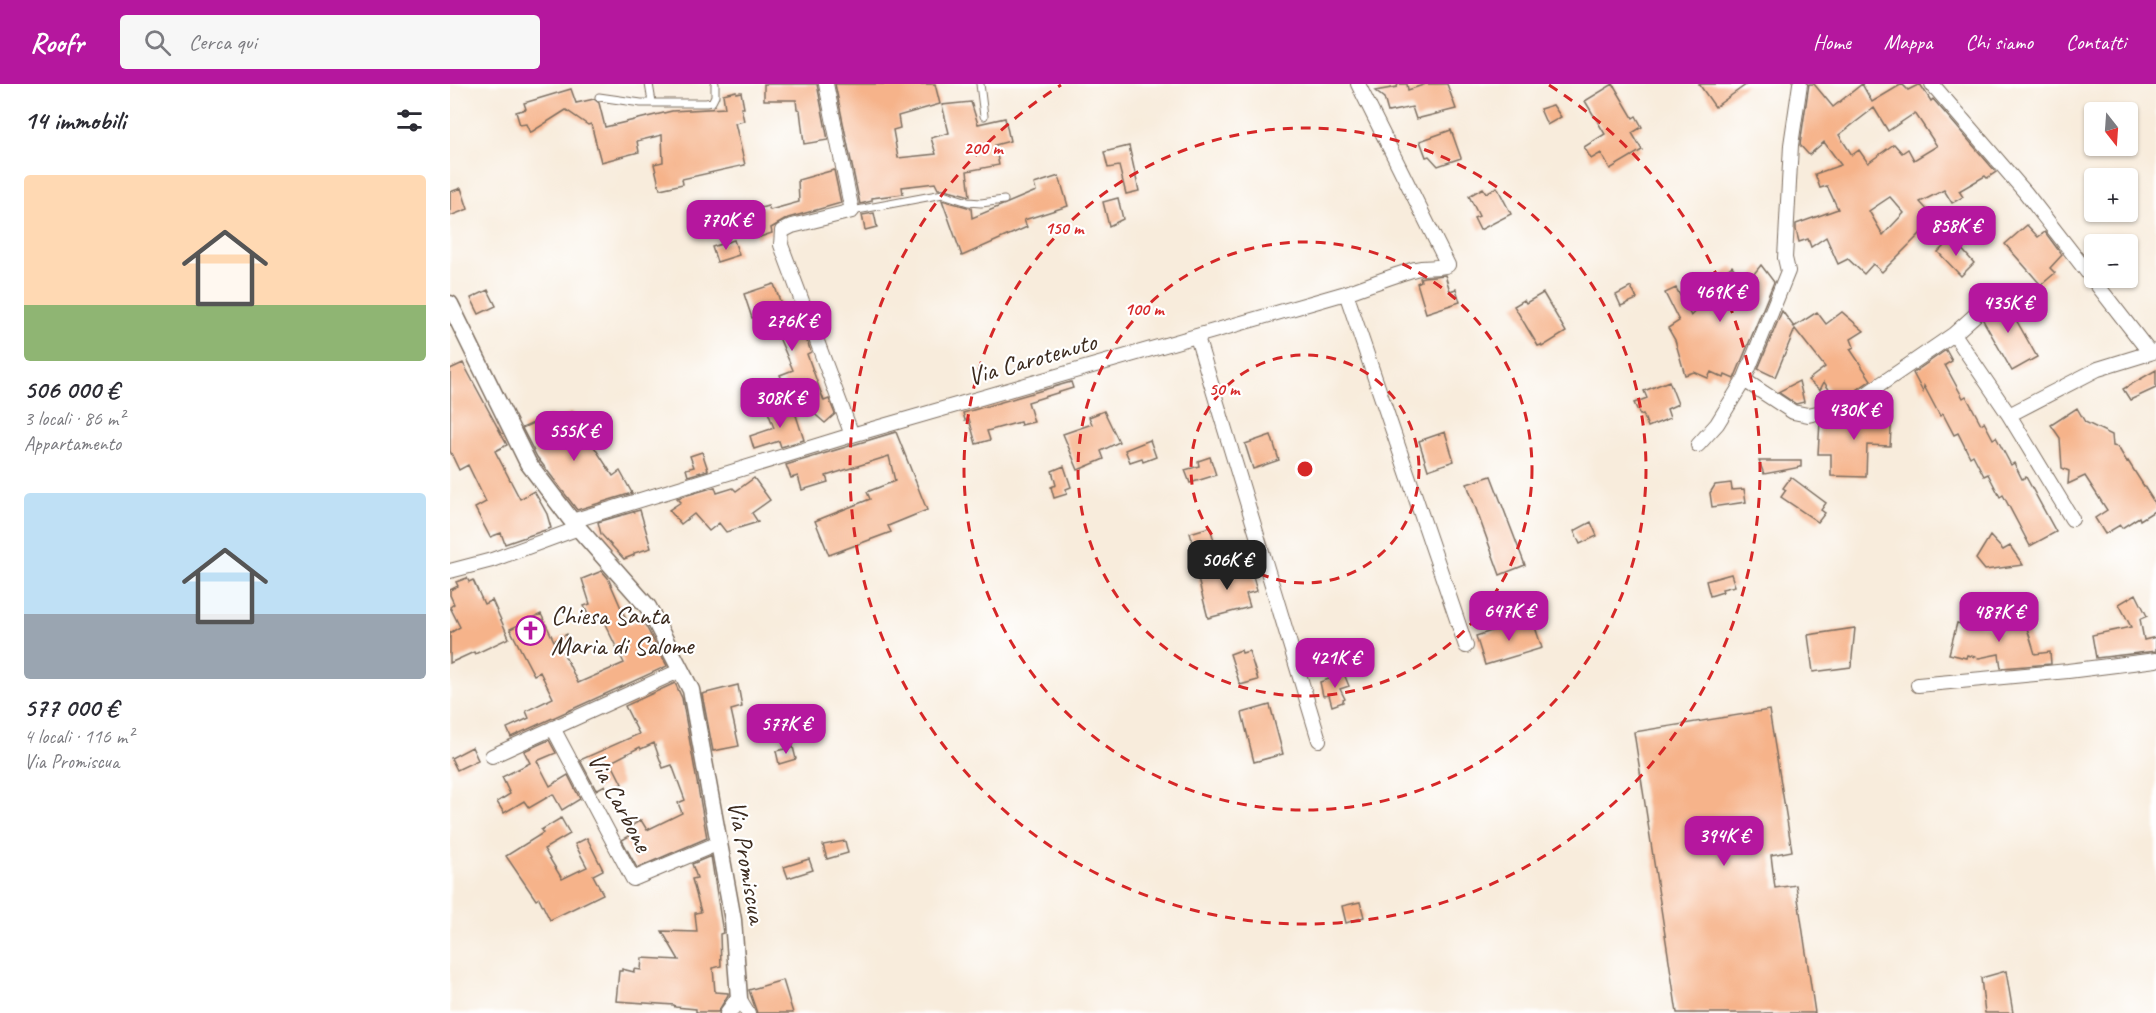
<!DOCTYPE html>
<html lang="it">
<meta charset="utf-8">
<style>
body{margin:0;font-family:Caveat,sans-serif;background:#f7f7f7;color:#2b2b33;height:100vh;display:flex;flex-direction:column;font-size:22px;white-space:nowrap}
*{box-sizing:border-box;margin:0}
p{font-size:20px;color:#7c7c81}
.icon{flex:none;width:33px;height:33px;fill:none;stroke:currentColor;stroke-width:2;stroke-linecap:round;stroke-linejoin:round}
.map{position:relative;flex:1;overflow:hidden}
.sheet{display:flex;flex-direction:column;background:#fff;width:450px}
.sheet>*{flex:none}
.needle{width:39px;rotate:163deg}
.tools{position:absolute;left:1634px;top:18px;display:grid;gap:12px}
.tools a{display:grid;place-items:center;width:54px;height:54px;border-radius:6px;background:#fff;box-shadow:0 2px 4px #0004;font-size:30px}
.price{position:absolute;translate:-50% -51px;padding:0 14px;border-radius:12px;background:#b5179e;color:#fff;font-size:20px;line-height:39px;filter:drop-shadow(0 2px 3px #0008)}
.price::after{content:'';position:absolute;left:50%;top:36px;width:18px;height:14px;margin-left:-9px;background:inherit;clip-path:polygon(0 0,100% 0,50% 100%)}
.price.selected{background:#222;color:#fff}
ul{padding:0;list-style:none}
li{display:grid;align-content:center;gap:12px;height:318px;padding:0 24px}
li span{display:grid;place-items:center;height:186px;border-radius:6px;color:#555}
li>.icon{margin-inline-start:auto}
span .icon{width:108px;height:108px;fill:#fffc;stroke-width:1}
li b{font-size:26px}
h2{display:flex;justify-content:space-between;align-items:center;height:72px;padding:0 24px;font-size:26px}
header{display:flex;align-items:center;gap:36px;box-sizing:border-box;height:84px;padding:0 30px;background:#b5179e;color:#fff}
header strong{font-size:28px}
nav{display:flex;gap:33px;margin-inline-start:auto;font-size:21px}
.search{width:420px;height:54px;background:#f7f7f7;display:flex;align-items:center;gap:15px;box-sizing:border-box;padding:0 21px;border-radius:6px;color:#7c7c81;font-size:22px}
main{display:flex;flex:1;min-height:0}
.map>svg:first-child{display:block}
</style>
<header>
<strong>Roofr</strong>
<div class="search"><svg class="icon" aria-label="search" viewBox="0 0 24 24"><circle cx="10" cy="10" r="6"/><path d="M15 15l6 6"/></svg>Cerca qui</div>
<nav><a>Home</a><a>Mappa</a><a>Chi siamo</a><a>Contatti</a></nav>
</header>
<main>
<section class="sheet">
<h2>14 immobili<svg class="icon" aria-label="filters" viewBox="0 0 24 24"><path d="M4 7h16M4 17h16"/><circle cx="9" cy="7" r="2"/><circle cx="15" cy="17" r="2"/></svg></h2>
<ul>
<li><span style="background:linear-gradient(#ffd9b3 70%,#8fb573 0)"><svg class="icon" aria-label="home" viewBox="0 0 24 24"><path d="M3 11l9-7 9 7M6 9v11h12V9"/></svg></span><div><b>506 000 €</b><p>3 locali · 86 m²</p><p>Appartamento</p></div></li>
<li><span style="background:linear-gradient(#bfe0f5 65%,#9aa5b1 0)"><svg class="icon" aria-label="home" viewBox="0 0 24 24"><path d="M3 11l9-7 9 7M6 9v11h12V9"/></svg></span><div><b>577 000 €</b><p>4 locali · 116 m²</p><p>Via Promiscua</p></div></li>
</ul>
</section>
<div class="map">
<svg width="1706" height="929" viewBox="0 0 1706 929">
<rect width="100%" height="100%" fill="#fff"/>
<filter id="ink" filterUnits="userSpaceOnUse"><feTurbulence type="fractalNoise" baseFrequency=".0167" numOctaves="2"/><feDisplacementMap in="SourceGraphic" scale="12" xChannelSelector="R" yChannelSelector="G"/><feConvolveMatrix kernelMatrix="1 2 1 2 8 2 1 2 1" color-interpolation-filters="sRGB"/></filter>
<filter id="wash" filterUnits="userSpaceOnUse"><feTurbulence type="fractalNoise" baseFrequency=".008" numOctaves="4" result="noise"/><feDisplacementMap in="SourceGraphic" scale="24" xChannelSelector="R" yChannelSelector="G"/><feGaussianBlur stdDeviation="1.35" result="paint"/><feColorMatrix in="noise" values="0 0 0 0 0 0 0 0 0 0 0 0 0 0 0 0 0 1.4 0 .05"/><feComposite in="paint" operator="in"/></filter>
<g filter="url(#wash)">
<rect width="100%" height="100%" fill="#f8ecdc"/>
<g id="blocks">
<path fill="#f6b38a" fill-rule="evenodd" d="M314,0H367L378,56L354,60L350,26L347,25L346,16H314Z
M385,0H485L490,20L448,32L450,44L443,46L448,74L486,70L481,54L499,49L492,21L521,18L528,40L555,34L560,57L545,61L549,81L517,87L520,112L495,105H488L485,99L452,103L453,110L422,114V117L410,120Z
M948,0H957L958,6L976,0H997L1006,25L966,35L962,23L938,28L934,14L925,7L947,3Z
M1163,0L1183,34L1186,32L1192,43L1182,49L1192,66L1160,85L1151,69L1141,75L1134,63L1155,50L1135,17Z
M1249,0H1297L1265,23Z
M1359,0H1364L1383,23L1412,0L1422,18L1452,0L1458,6L1470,0L1481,17L1483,15L1546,88L1537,94L1535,92L1509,107L1513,113L1502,119L1494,106L1470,118L1480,129L1473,136L1478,142L1432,188L1423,180L1414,190L1398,175L1388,180L1376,153L1361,163L1358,155L1349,158L1346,146V140L1388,125L1377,102L1370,104L1365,90L1391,81L1374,58L1359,71L1350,61ZM1424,24L1438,47L1465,29L1487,62L1464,76L1458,65L1452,69L1444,60L1418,79L1409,66L1402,71L1389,51ZM1440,113L1454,129L1433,151L1419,127Z
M121,5L126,19L144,15L149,19L155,43L222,27L275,24L273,10L286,7V9L291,8L294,24H291L294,37L285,39L295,81L232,95L233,100L210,105L204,80L213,78L212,51L187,57L189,68L151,78L141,40L138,41L116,26L80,49L76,40L70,41L66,28L76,25L74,19Z
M1103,21L1111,33L1097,41L1090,25Z
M1001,46L1011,74L988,82L979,72L976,73L970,57Z
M679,62L689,107L676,110L669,82L658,84L654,68Z
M384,86L391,119L338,134L321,144L322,149L307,154L300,132L307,129V125L318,122L320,126L349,118L348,96Z
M609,92L618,122L574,136L577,143L512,172L492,116L521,124L522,134L586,107L584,100Z
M1047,103L1061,130L1030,146L1024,134L1029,132L1019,112L1033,104L1036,109Z
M11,104L18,125L0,132V108Z
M668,114L673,135L659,142L653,118Z
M424,129L427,143L415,146L412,131Z
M1577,141L1588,153L1595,148L1612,171L1600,184L1605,189L1591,201L1555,160Z
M1502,154L1524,179L1511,192L1488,168Z
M284,156L289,171L267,178L262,163Z
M1311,181L1324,198L1284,295L1275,291L1274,294L1261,288L1258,294L1244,288L1235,291L1225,256L1218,244L1229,237L1215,209L1226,204L1241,232L1257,213L1252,204L1266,191L1269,193L1282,182L1296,200Z
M995,191L1000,207L1006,205L1010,218L976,229L967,199L971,197L970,194L974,193Z
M324,200L338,240L349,236L361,268L357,270L374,317L379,315L385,330L375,339L336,305L330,291L343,286L318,228L302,234L294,210Z
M1181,203L1187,215L1171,222L1166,211Z
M38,206L46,222L29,230L21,214Z
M1547,207L1553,220L1556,218L1587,273L1562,287L1533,236L1542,226L1540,218L1534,213Z
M1093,209L1116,248L1092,263L1091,261L1088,262L1064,222L1074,216L1076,219Z
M1332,227L1344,243L1367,228L1376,240L1392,228L1414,247L1401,255L1404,263L1400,265L1421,296L1395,314L1386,316L1374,298L1370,306L1358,296L1375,283L1345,245L1325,293L1308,285Z
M1496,266L1502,277L1495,281L1513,314L1516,312L1531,340L1534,338L1543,355L1546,353L1561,381L1564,379L1572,395L1576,393L1606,448L1580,462L1553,411L1550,413L1538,390L1534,392L1523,371L1520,373L1508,349L1504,351L1493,330L1490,332L1474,302L1473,308L1463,289Z
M13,279L57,361L45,367L70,415L84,407L97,430L101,444L55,460L51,449L40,453L25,424L36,418L18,381L9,386L0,367V285Z
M1706,286V304L1680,316L1673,305Z
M1219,297L1228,320L1217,325L1220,334L1198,343L1193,330L1190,331L1184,319L1197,314L1194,307Z
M1349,297L1354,318L1346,320L1328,308Z
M621,298L623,304L578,318L584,338L571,341L570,338L537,347L540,356L526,360L519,335L515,336L513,329Z
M342,319L354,356L331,363L329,357L304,365L300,352L324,344L318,328Z
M1627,324L1635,338L1662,351L1663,362L1668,363L1677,378L1678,377L1706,421V426L1690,436L1689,433L1672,444L1670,441L1655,450L1645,434L1657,426L1635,392L1618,400L1619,387L1612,384L1610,354L1601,341Z
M1409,326L1442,329L1440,362L1417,361L1416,393L1381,392V370H1368L1370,338L1384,335L1408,336L1401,331Z
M654,327L669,358L651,367L654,375L628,386L613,350L642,340L639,333Z
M122,328L138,361L141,358L163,392L170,387L182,409L127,426L87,373L72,344L101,331L104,337Z
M446,348L477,426L438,442L441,448L379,471L365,437L420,415L417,408L445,397L439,372L376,392L378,398L352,406L348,392L341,394L336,381Z
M995,348L1004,377L978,386L969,357Z
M821,351L829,376L803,385L795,360Z
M700,356L706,373L693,378L692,374L680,378L675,366Z
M252,368L258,386L238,392L236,385L244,383L240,372Z
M760,373L766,391L740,399L735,386L749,382L748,377Z
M1309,377H1351V383L1314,390Z
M614,382L621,403L616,405L617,410L604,414L601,403L606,401L602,387Z
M1041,392L1075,481L1050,491L1017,400Z
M1341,393L1376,419L1371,426L1375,429L1368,438L1331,413L1336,406L1333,404Z
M304,394L320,416L302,429L308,438L276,448L269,439L259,447L244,430L231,440L219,426L231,418L227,414L265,403L267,409L283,404L286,407Z
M1281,399L1282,406L1294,405L1296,418L1262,423L1260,409L1265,401Z
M190,426L201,464L184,469V471L174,475L151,450L148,438Z
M1141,438L1147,452L1130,460L1124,447Z
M760,443L765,460L745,466L740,449Z
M1540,452L1553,466L1560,462L1573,481L1535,486L1526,475Z
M800,481L807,507L796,510L800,523L758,534L748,495Z
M152,487L158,494L178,540L192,535L217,582L61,653L57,644L79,634L76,627L103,614L90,588L84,591L60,545L91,530L104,557L117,550L122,561L112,566L128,599L174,579L152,534L142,539L134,522L140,520L132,495Z
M1281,490L1285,502L1272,505L1273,508L1260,512L1256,497Z
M17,494L19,498L23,496L34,520L42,516L59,554L25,570L24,568L0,579V549L10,543L0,523L4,520L0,511V506L8,502L6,498Z
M1686,510L1697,532L1690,535L1694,556L1706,553V567L1646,574L1642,551L1681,543L1669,520Z
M1572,528L1585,570L1600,568L1601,580L1551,584L1549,570L1529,574L1517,571L1516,574L1499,570L1507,539L1511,540L1512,536L1552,547L1549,535Z
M1082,534L1092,564L1035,581L1026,552Z
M1405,544L1401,583L1363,588L1358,551Z
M791,566L792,569L799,567L808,596L790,601L780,570Z
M894,590L899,602L890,605L895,615L893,616V618L882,622L879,611L873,612L870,598Z
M225,599L232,614L257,754L187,784L172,756L185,749L181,742L191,736L197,746L232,729L228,719L235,716L222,681L213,684L204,659L191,665L190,663L161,678L172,700L158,708L155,701L146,706L130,676L189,650L175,622Z
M288,601L292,623L281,626L289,662L263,667L252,610Z
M820,621L833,670L804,678L792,629Z
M1319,626L1342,767L1321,771L1325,804L1346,801L1365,929H1227L1184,648Z
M99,656L106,669L87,677L100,702L118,691L130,715L112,726L103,710L79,724L74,717L54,729L47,718L60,710L52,693L80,679L74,667Z
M22,663L28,676L7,686L1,674Z
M343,663L346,675L329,680L326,667Z
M111,734L120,750L94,765L112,795L137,783L125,760L137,754L153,786L143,791L153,810L100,836L89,814L86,816L56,772L93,749L91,746Z
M395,757L398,769L377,775L373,761Z
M261,772L273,849L270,850L271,882L263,884L265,908L278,909V911L268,928H246V925L225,923L224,921L166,917L169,887H172V885L184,888V885L191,886L192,874L229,876L212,847L247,848L245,829L251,828L242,795L247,794L242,780Z
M359,775L363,786L338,794L334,783Z
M910,818L914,833L896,839L892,822Z
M1556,887L1563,929H1535L1531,894Z
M333,896L343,929H307L299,906Z"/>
</g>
</g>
<g filter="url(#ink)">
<use href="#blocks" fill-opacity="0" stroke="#7d6e60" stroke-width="1.5"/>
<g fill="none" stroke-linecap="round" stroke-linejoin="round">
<defs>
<path id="service" d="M199,0L202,18
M530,0L534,32
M149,13L191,19H256L262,18L265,12V0
M402,127L493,110L518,118L531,119L554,116"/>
<path id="minor" d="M376,0L402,127L342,142L332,147L331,161L402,351
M1482,0L1575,108L1700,269L1706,267
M896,209L1016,562
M1504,250L1559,331L1622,435
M747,253L869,656
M1294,296L1343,328L1358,331L1399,322L1504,250L1533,224
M1559,331L1648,285L1700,269
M1248,361L1267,340L1294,296L1338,187L1335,174L1341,61L1350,0
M122,437L402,351L896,209C919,201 942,192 965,185C976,182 989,185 998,181L908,0
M0,487L42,476L129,444
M1468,601L1618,587L1706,576
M103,644L183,795L269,759
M42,672L231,586
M289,914L298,929"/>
<path id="tertiary" d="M0,220L78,379L122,437L198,523L241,606L283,836L289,914L278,929"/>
</defs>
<use href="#service" stroke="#7d6e60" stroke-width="9"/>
<use href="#minor" stroke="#7d6e60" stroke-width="16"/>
<use href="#tertiary" stroke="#7d6e60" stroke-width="19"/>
<use href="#service" stroke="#fff" stroke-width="7"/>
<use href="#minor" stroke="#fff" stroke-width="14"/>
<use href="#tertiary" stroke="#fff" stroke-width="16"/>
</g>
</g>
<g fill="none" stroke="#d62828" stroke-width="3" stroke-dasharray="10 8">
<circle cx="855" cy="385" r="114"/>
<circle cx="855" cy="385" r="227"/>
<circle cx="855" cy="385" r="341"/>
<path d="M1099 1A455 455 0 1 1 611 1"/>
</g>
<defs>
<symbol id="church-ring" viewBox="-11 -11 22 22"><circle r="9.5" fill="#fff" stroke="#b5179e" stroke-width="1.5"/><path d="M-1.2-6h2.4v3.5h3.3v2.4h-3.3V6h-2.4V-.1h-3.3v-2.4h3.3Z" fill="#b5179e"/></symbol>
</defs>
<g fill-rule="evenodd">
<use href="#church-ring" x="64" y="530" width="33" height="33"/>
</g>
<g text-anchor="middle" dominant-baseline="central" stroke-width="4.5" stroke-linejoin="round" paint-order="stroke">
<g font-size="26" fill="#3b2a1e" stroke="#fff">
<text transform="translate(582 275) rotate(-16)">Via Carotenuto</text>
<text transform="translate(170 718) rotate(62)">Via Carbone</text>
<text transform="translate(297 778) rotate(80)">Via Promiscua</text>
</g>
<g font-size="26" fill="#3b2a1e" stroke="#fff" text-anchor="start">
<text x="101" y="531">Chiesa Santa<tspan x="101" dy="30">Maria di Salome</tspan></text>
</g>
</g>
<circle cx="855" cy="385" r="9" fill="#d62828" stroke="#fff" stroke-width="3"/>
<g font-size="18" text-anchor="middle" font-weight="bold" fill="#d62828" stroke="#fff" stroke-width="4.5" stroke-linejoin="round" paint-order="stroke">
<text x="533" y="70">200 m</text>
<text x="614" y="150">150 m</text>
<text x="694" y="231">100 m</text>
<text x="774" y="311">50 m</text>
</g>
</svg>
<div class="tools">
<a><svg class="needle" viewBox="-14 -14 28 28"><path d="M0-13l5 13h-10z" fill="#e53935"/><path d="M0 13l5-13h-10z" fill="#7c7c81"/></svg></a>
<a>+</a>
<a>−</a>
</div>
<b class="price" style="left:276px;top:167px">770K €</b>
<b class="price" style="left:1506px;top:173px">858K €</b>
<b class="price" style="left:1270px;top:239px">469K €</b>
<b class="price" style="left:1558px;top:250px">435K €</b>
<b class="price" style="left:342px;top:268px">276K €</b>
<b class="price" style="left:330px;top:345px">308K €</b>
<b class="price" style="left:1404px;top:357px">430K €</b>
<b class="price" style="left:124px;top:378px">555K €</b>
<b class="price selected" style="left:777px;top:507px">506K €</b>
<b class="price" style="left:1059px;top:558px">647K €</b>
<b class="price" style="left:1549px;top:559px">487K €</b>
<b class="price" style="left:885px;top:605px">421K €</b>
<b class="price" style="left:336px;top:671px">577K €</b>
<b class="price" style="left:1274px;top:783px">394K €</b>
</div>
</main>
